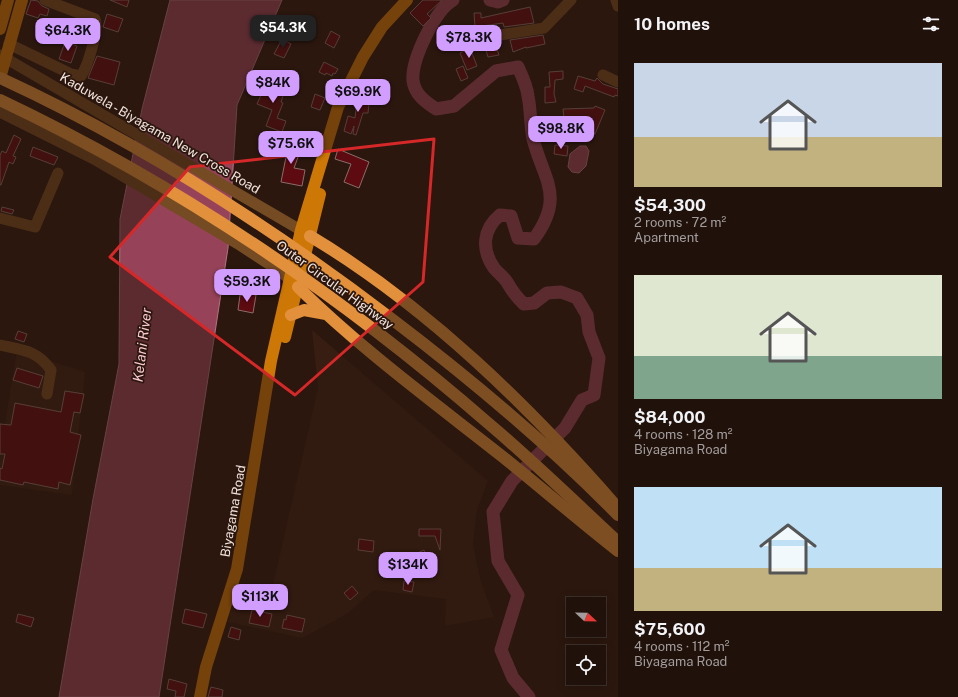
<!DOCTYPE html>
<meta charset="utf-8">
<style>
body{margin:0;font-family:"Public Sans",sans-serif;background:#2d1f18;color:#f1f3f6;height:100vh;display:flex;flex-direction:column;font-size:15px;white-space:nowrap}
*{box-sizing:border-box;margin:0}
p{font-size:13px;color:#a29d9c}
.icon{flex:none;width:22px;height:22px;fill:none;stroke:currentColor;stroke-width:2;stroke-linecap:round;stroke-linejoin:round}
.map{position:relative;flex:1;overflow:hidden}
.details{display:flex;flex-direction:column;background:#20110a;width:340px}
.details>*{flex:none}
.needle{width:26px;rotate:112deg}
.tools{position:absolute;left:566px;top:597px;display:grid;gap:8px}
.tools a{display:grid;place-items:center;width:40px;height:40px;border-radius:0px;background:#20110a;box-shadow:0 2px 10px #0003,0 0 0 1px #3d312b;font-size:20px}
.price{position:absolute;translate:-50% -34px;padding:0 9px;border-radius:8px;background:#d19dfe;color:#111;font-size:13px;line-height:26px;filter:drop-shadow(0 1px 2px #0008)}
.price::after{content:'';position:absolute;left:50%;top:24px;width:12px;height:9px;margin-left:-6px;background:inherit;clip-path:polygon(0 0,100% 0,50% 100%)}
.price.active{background:#222;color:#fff}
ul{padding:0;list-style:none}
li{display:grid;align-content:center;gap:8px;height:212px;padding:0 16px}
li span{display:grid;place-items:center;height:124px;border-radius:0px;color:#555}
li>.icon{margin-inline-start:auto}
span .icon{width:72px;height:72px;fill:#fffc;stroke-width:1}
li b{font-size:17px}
h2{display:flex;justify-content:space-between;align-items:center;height:48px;padding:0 16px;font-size:17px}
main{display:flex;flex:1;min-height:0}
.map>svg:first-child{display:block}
</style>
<main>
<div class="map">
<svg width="618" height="697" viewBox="0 0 618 697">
<rect width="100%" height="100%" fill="#2b170e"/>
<path fill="#381d12" d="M312,330L488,481L477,510L473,544L481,582L494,617L445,626L446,599L374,590L347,614L302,638L228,622L234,595L269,602L318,388Z
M17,350L85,372L72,495L0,485V453Z"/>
<path fill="#964359" stroke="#b17381" d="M170,0H282L237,105L228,248L159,697H59L93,499L119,364L120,219L142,109Z
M580,146H586L589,151L586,166L579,173L572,172L568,167L570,154Z"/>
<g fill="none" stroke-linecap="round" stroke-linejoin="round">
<path stroke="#964359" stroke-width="13" d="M453,0C435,10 411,60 413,81C415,95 426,102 436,109L454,106L496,71L518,67C522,76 527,86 528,96C531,110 530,125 533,139C544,181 565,196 534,239L518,238L511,216L500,215C483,229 481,249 494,268C498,273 503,276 507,282C512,291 516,297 524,304L534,303L547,293L561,292L577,298L587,315L589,332L599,358L594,395L582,400L565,428L512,481L493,512L498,561L518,595L501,650L513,678L529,697
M490,0L498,2L503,0"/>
</g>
<path fill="#5d0b10" stroke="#896d6a" d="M31,0L38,1L42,6L49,9L47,16L40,14L38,18L26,14Z
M110,0H129L127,7Z
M423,0H442L427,14L431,18L423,26L410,13Z
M530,7L534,23L504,27L503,23L475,27L474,13H481V18Z
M107,14L123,19L118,32L103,27Z
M331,31L340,36L334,48L325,43Z
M543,35L545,44L526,48V47L513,52L510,40Z
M282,39L291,44L284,58L274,54Z
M65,42L77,46L71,63L59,59Z
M495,43L499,55L488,57L485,47Z
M470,48L477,66L467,70L460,53Z
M97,56L120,62L114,85L88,78Z
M324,62L338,69L335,74L333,73L332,76L326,73L325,75L319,72Z
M463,66L468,78L461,81L456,69Z
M563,71V79L555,80L554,94L556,102L545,103V87H550L549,72Z
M578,76L595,81L597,78L603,84L618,89V96L615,95L614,97L585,86L583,92L574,89Z
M269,77L279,81L276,90L284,93L281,102L283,103L277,118L286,121L282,132L266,126L272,110L257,104Z
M358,91L370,93L368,113H363L356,135L353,134L354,126L351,134L344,131L348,116L355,118Z
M315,94L325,98L320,110L311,107Z
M595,106L605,110L595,134L588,132L586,138L576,136L578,126L565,127L563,109L594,108Z
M561,125L562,134L551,135V126Z
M14,135L21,139L13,156L16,157L13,164L9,162L1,185H0V155L2,151L6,153Z
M282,141L301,149L294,168L305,170L302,186L281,182L286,157L277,154Z
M555,145L568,146L567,156L554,154Z
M33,147L58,157L54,165L30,156Z
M338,149L369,162L359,188L344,182L351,164L335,159Z
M2,207L14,210L12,214L1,211Z
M248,293L256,295L253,313L238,310L240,295L248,296Z
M18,331L27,334L24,342L15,339Z
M17,368L43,376L39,388L13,380Z
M65,391L84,394L80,413L74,412L70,432L81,435L70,485L59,482L58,489L24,482L23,485L0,480V468L2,469L5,454H0V424L11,425L15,403L61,412Z
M419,529H441L440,550L435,536H419Z
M359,539L374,541L373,552L358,550Z
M424,550L427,558L418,562L415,554Z
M404,581L414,582L412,592L403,590Z
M352,586L358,593L350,600L344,593Z
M185,609L207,614L203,628L182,623Z
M252,610L272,614L269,627L249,623Z
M18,614L34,618L31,627L16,622Z
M287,615L305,619L302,632L282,628L284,619L286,620Z
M231,627L241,630L239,640L228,637Z
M169,679L187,684L184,697H175L176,691L167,689Z
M211,687L223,690L222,697H208Z"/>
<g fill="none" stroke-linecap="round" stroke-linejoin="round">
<path stroke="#744b23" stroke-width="11" d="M616,0L618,6
M477,34L494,36L544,28L571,0
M9,44L71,74L81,76C88,66 99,29 95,19L45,0
M0,55L309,235
M603,75L618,82
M0,112L94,159L238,244L281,272L296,285
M0,218L35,227L58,173
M0,345C22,350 37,350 51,370L47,394"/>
<path stroke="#cd7706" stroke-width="12" d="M0,29L8,0
M0,78L22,0
M285,337L320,194
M200,697L206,667L237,569L271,361L301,230L338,107L363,57L382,27L407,0"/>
<path stroke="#e3903c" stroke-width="12" d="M310,236C428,307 528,405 618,508
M298,287C363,351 436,404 508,461C545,491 581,522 618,551
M291,315L304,310L326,314"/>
<path stroke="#e3903c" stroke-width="12" d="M0,78C141,143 270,226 393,320C472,380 548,444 618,515
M0,100C177,184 341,295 488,423C533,461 575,502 618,542"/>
</g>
<path d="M0 0H618V697H0ZM434,139L423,282L295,395L110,257L190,167Z" fill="#2b170e" fill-opacity=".55" fill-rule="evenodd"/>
<path fill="none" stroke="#d62828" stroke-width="3" stroke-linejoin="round" d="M434,139L423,282L295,395L110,257L190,167Z"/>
<g text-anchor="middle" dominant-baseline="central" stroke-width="3.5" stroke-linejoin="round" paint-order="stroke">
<g font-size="13" fill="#f1e3dd" stroke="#2b170e">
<text transform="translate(160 133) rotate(30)">Kaduwela - Biyagama New Cross Road</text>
<text transform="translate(335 285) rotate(36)">Outer Circular Highway</text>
<text transform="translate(233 511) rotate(-80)">Biyagama Road</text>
</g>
<g font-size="14" font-style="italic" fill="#fbc9d3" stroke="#2b170e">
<text transform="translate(142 345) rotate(-83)">Kelani River</text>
</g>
</g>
</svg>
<div class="tools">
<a><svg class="needle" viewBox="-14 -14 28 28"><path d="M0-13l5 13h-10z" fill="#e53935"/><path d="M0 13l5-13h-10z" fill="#a29d9c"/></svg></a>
<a><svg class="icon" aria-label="locate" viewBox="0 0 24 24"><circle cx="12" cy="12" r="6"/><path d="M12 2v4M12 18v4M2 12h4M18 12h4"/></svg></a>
</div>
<b class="price active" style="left:283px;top:49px">$54.3K</b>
<b class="price" style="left:68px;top:52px">$64.3K</b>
<b class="price" style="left:469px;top:59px">$78.3K</b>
<b class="price" style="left:273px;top:104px">$84K</b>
<b class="price" style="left:358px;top:113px">$69.9K</b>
<b class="price" style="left:561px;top:150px">$98.8K</b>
<b class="price" style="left:291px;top:165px">$75.6K</b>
<b class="price" style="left:247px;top:303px">$59.3K</b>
<b class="price" style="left:408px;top:586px">$134K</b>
<b class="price" style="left:260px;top:618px">$113K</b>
</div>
<section class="details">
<h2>10 homes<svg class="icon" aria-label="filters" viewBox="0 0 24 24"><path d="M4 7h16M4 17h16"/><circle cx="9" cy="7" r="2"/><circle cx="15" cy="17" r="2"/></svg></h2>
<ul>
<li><span style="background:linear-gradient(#c9d6e8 60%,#c2b280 0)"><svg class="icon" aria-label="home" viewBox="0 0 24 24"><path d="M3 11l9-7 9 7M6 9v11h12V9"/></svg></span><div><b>$54,300</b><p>2 rooms · 72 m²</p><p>Apartment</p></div></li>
<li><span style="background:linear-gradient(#dfe7d0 65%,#7fa58c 0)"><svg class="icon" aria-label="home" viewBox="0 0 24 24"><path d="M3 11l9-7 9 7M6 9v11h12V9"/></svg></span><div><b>$84,000</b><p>4 rooms · 128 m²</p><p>Biyagama Road</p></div></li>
<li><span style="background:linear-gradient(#bfe0f5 65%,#c2b280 0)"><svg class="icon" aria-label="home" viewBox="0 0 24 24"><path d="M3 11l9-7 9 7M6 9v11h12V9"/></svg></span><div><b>$75,600</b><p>4 rooms · 112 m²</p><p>Biyagama Road</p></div></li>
</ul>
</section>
</main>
